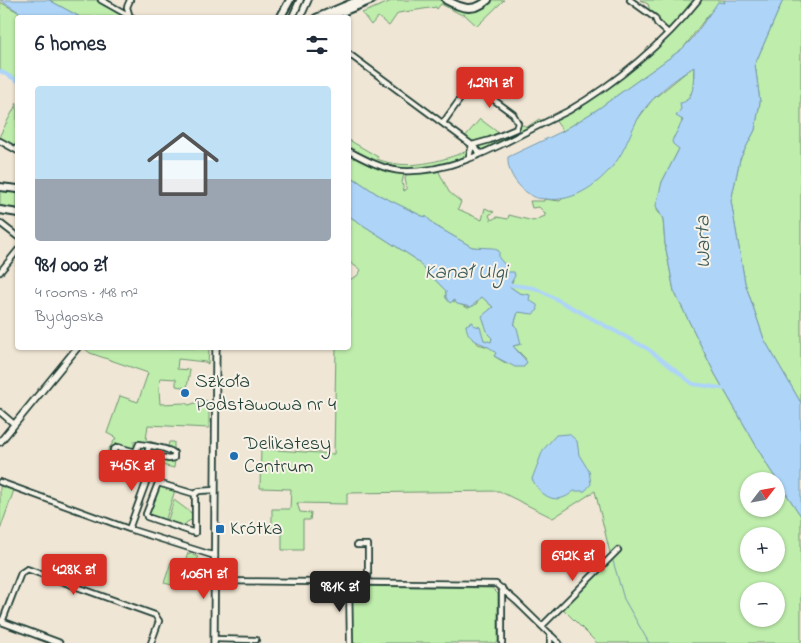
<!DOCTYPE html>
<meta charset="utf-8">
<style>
body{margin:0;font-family:"Indie Flower",sans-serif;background:#f6f6f7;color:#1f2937;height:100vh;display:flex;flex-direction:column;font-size:19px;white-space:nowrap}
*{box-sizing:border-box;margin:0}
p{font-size:16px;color:#747a83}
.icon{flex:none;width:28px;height:28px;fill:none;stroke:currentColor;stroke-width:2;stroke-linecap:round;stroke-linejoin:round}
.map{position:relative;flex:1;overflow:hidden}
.panel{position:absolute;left:15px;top:15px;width:336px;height:335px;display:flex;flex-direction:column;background:#fff;border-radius:5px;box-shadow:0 1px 4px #0004}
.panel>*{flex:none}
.needle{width:32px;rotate:59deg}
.buttons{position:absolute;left:740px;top:472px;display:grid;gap:10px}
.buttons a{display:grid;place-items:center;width:45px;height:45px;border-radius:50%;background:#fff;box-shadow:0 1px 4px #0004;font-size:25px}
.price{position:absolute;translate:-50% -42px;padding:0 11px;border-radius:5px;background:#d93025;color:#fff;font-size:16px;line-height:32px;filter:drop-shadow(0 1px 2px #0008)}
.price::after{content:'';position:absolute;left:50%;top:30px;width:15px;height:11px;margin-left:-8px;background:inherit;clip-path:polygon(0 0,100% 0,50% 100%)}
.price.selected{background:#222;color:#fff}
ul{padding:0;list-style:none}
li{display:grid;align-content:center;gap:10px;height:265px;padding:0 20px}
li+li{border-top:1px solid #e0e1e3}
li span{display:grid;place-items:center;height:155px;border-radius:5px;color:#555}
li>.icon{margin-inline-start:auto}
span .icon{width:90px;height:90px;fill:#fffc;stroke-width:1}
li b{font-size:21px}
h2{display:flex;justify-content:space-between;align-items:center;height:60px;padding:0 20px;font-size:21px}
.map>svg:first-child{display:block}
</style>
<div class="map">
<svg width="801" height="643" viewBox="0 0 801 643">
<rect width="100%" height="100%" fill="#f0e6d5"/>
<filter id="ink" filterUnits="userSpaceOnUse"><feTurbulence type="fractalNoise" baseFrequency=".02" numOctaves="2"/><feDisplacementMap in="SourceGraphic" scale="10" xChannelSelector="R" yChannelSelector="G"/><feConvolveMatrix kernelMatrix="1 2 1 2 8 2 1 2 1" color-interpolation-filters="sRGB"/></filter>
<g filter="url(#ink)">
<path fill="#beedac" stroke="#6e9570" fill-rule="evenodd" d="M49,0H96L126,17H80Z
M394,0H440L467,12L476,11L492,0H504L477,26L464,14L462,15L441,4L437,9L436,7L398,13L389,26L378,17L371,25L362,13Z
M640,0H724L725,3C709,7 694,37 682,49L598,109L563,131L555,120L645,57L687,14H683L672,27L665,29L657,21L659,17L650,11L648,4Z
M783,0H801V403L764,339L745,283L731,201L740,159L755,130L760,102L755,64Z
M0,2L27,17L18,18L17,81L0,71Z
M694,66L693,90L681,109L682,126L673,138L679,149L662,182L657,210L663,219L665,244L674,291L715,374L769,468L801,516V643H597L563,609L611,557L595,491L553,518L499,491L347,493V504L297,503L300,512L311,513L310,520H303V550H282V533L272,532V509H290L291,489L260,488L261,449L334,454L336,348H349V280L357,276L361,270L349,262V216L414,258L446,291V298L468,308L475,305L482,297L493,307L486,313L492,338L491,343L484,340L478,327L466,325L478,344L492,348L496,353L494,356L507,364L526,359L513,346L521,344L514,325L518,312H526L529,295L519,293L509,286L513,281L510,274L504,272L498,258L487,249L472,247L434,225L427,217L422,216L377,194L349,175V152L391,171L404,173L402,183L404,191L407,189L405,178L407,173L438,170L449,192L461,202L458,209L482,220L485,208L494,212L489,215L491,220L497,217L508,219L509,215L533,221L545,216V213L539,207L532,208L530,201H544V199L560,201L635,123L652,100ZM749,481H776V509H749ZM749,536H776V564H749ZM749,591H776V619H749Z
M17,103V149L0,139V135Z
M480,119L500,134L470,142L464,138Z
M539,119L544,122L481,151L472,145L490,140L523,125L527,127Z
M349,140L378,157L377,159C408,171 439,162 470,150L468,157C445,170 409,174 384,166C372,162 360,155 349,148Z
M0,191L17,193V211L0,208Z
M84,348H209L208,364L205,362L178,359L177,369L190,370L187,388L176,386V379L160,378L159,390L160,404L185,403L189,405L204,400L205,405V400L209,402V428L148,425L146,440L168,447L169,442H174V449L176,450L174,468L137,459L139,448L143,446L146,448L145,455L174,461L175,451L134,441V449L116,445L111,451L113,455L129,460V463L104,456L116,438L107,433L120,396L138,402L148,373L90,353Z
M1,485L14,490L0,530V488Z
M162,486L175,490L165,522L148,514L158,487Z
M174,500L194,515V519L187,522L182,528L167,523Z
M188,553L198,557L195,568L190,569V585H205V589L192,590L164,583L171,562L183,566Z
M352,586L492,588L498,594V643H352Z"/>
<path fill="#aed5f8" stroke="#7598aa" d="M0,0H49L80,17H27Z
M724,0H783L755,64L760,102L755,130L740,159L731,201L745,283L764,339L801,403V516L769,468L715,374L674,291L665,244L663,219L656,206L662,182L679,149L673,144L672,141L683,120L676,116L681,109L680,103C695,102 694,78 694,67C676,78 655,94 643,111C632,126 628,144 618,159C602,182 575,203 546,199C538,198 535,199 529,194C517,186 507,172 508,157L563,131L598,109L682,49L692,39L718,2L725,3Z
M349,175L377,194L422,216L427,217L434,225L472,247L493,248L499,251V258L505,265L504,272H514L515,276L509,286L519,293L530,295L529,300L537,305L538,310L533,314L518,312L514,325L517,328L521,344L513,346L527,362L524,367H515L494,356L496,353C484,340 468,345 466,325L473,322V325L480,327L484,340L491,342L492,338L488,334L482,316L493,307L482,297L471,307L457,304L454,300L450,303L446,298V291L414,258L349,216Z
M569,434L577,441L579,455L589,471L591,484L585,491H574C557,506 542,498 532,479L543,450L556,435Z"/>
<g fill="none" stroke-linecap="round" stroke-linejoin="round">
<path stroke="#7598aa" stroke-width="1" d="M613,561L624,599L649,643"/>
<path stroke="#aed5f8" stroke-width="4" d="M0,71L18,81
M505,284L534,288L545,293L648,349L693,384L727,389"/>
<defs>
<path id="street" d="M101,0L133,18
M630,0L655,18L657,23L668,33
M129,14L127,7L130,0
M349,54L472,145L480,153
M443,123L468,88L475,86L513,114L518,123L516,129L490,140L472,145L469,157
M0,141L18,151
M349,151C364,159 384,170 402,171C444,173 484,154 520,135C536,127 552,119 568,111C616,83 663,44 698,0
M0,223L18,237
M0,272L18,250
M0,412L14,424
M132,460L139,444C150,446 166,447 174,453V458L169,459L147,454L149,446
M132,460L114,454L113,450L118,447L136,452
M148,477L149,474L158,477V483L146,514L147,517L195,533V494L158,483
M0,482L129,529L215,556
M195,494L199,491L215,490
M129,529L148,477L133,464L132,460
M357,545H368V583
M214,581L496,584L516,601L559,643
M349,583L350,643
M2,622L21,573L27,569L155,615L159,621L151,643
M542,626L618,550
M214,639L256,640
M502,643V588
M550,643V634"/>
<path id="secondary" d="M292,18L300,0
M300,18L308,0
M0,442L77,348
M0,621L59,643
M214,643L216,348"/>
<path id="primary" d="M446,0C461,8 473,13 488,0
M280,18L290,0
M316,18L359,0
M327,18L372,0
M0,187L18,189
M0,210L18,213"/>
</defs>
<use href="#street" stroke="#1f3d34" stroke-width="8"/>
<use href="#secondary" stroke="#1f3d34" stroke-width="9"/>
<use href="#primary" stroke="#1f3d34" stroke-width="10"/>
<use href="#street" stroke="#f7f3e8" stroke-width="4.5"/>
<use href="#secondary" stroke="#f7f3e8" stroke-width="5.5"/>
<use href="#primary" stroke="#f7f3e8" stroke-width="6"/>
</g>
</g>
<g fill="#1f6fb2" stroke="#f7f3e8" stroke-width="2">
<circle cx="185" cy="393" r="5"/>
<circle cx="234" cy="456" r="5"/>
<rect x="215" y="524" width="10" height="10" rx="2.5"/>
</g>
<g text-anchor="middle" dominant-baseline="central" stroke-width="4" stroke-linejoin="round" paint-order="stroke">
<g font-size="20" fill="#1f3d34" stroke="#f7f3e8" text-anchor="start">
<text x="195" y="382">Szkoła<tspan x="195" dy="23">Podstawowa nr 4</tspan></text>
<text x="244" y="444">Delikatesy<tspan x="244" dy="23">Centrum</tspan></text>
<text x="230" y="529">Krótka</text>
</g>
<g font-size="21" font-style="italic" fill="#3c5b5b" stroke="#f7f3e8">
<text transform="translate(704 242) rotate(-91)">Warta</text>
<text x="466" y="273">Kanał Ulgi</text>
</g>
</g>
</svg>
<div class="buttons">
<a><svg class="needle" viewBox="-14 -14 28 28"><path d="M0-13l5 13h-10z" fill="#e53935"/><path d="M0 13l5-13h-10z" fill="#747a83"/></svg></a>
<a>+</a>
<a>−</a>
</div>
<b class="price" style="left:490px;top:109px">1.29M zł</b>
<b class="price" style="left:132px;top:492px">745K zł</b>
<b class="price" style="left:573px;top:582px">692K zł</b>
<b class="price" style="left:74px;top:596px">428K zł</b>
<b class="price" style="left:204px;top:600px">1.06M zł</b>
<b class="price selected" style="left:340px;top:613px">981K zł</b>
<section class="panel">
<h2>6 homes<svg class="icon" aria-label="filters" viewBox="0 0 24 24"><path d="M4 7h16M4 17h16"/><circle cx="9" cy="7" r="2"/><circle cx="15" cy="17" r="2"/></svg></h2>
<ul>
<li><span style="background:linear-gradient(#bfe0f5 60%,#9aa5b1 0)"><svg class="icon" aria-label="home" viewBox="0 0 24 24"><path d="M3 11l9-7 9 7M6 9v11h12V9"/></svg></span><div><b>981 000 zł</b><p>4 rooms · 148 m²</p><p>Bydgoska</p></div></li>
</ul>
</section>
</div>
